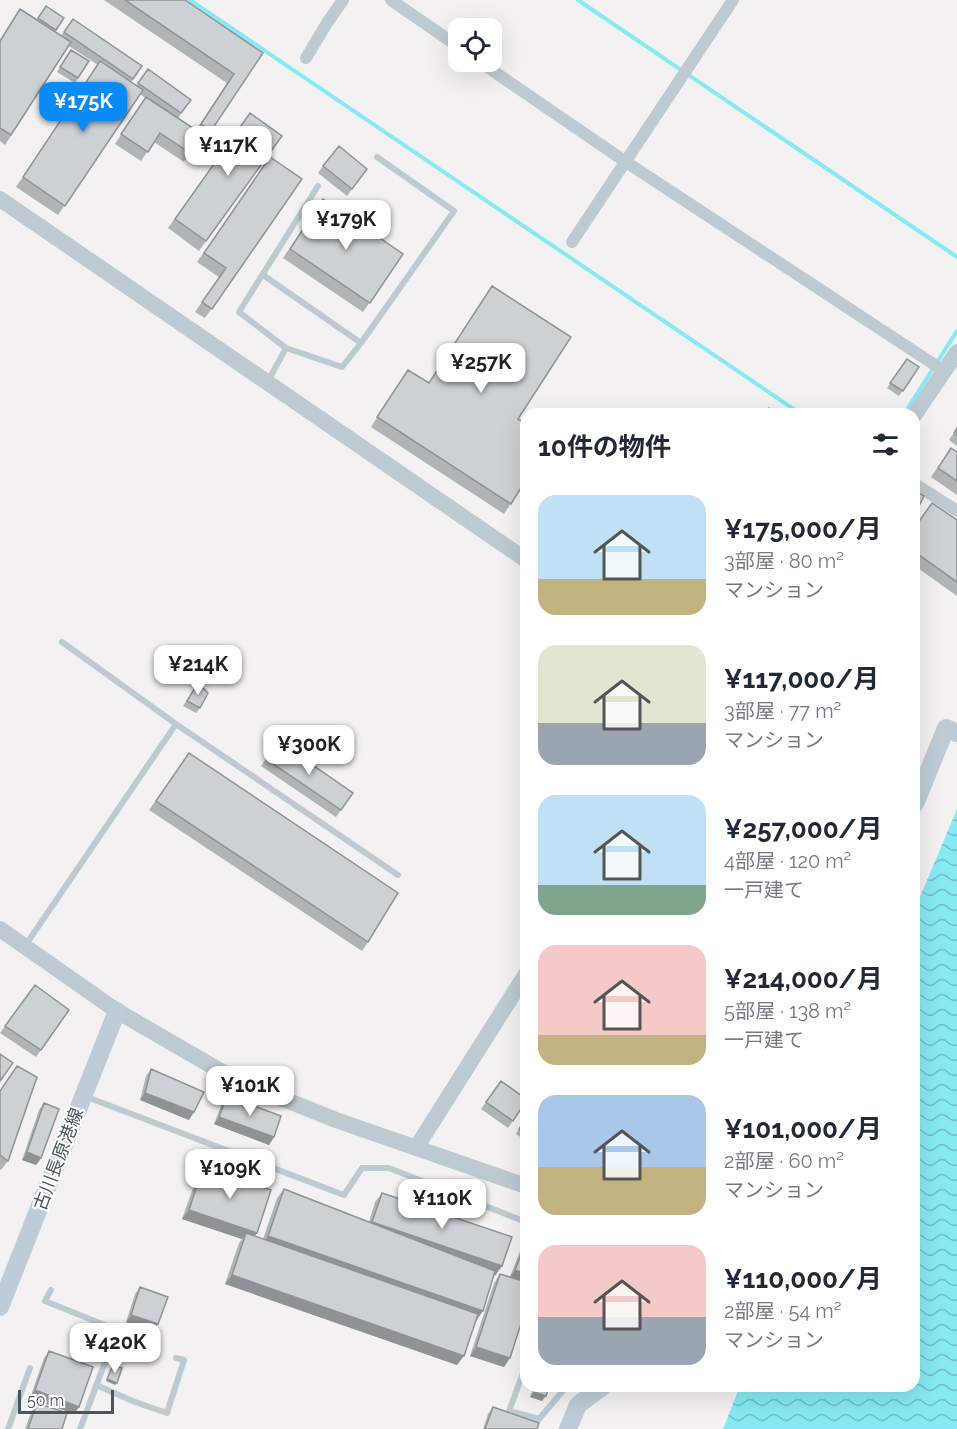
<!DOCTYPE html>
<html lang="ja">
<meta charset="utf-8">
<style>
body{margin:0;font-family:Raleway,"Noto Sans JP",sans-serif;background:#f2f2f3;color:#1f2937;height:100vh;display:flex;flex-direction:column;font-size:22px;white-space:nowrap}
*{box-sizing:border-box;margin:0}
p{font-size:20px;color:#747a83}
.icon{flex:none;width:33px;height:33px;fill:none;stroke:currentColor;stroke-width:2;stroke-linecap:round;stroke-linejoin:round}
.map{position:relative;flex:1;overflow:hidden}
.panel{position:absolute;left:520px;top:408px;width:400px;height:984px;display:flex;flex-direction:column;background:#fff;border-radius:18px;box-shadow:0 6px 24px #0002}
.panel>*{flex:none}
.tools{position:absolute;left:448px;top:18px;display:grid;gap:12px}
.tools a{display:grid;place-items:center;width:54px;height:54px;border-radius:12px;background:#fff;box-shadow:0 6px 24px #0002;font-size:30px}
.scale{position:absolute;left:18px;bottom:15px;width:96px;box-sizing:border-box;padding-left:6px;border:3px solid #475760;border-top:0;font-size:16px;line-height:21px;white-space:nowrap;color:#475760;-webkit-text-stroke:4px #fff;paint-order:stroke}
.price{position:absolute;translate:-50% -51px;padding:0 14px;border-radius:12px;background:#fff;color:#222;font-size:20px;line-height:39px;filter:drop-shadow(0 2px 3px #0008)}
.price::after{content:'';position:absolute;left:50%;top:36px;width:18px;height:14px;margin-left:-9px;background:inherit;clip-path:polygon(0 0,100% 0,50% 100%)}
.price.active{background:#098af5;color:#fff}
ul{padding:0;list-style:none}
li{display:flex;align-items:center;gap:18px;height:150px;padding:0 18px}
li span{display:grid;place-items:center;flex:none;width:168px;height:120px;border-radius:18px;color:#555}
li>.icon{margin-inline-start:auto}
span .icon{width:72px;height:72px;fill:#fffc;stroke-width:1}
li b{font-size:26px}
h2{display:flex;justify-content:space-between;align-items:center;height:72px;padding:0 18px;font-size:26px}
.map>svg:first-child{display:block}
</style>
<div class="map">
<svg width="957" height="1429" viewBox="0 0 957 1429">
<defs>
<pattern id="water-waves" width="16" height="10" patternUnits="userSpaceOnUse" patternTransform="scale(1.5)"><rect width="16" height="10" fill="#86e9f4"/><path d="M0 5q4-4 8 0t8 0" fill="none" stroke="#6fc0c9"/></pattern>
</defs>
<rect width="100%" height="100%" fill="#f3f1f1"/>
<path fill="url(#water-waves)" d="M957,809V1429H723L740,1386H915V909Z"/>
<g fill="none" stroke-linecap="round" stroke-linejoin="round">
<path stroke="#86e9f4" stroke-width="4" d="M190,0L801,414
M578,0L957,257
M904,414L957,331"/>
<path stroke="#bdcad1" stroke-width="6" d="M263,275L361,343L342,367L286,348
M361,343L454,211L377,157
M268,381L286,348L239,312L318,186
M62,642L176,724
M25,946L176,724L398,875
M87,1097L344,1195L362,1168H389L526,1222
M51,1290L45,1301L117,1330L80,1429
M526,1365L509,1411L539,1419L567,1386
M96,1385L135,1402L167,1413L184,1360L176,1358
M8,1429L30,1368"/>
<path stroke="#bdcad1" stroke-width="12" d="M391,0L459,47
M306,58L327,23L343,0
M480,62L626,162L944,371
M572,242L733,0
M915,484L957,511"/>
<path stroke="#bdcad1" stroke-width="16" d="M0,199L526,560
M915,414L957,352
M0,929L117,1011L236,1080L336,1120L526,1186
M416,1148L526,974"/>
<path stroke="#bdccd6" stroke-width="18" d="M915,804L946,728L957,733
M0,1307L117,1011
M568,1429L578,1405L603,1386"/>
</g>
<path fill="#afb4b8" d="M104,0H185L263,53L205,140L200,137L184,162L154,142L141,161L115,144L145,98L140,94L58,215L16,187L98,65L69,46L5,145L0,141V40L37,20L46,6L64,18L55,32L61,36L73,19L142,66L131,82L136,86L148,69L191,100L178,118L196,130L227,83Z
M67,55L78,78L75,83L57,72Z
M250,113L282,136L199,251L168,228Z
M270,157L302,179L205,318L195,312L219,277L197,262Z
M323,166L362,176L347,196L318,173Z
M323,199L403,254L363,312L283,258Z
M907,359L919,367L899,396L887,388Z
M402,379L428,383L518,419L526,480L504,514L371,427Z
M957,428V446L949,440Z
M951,448L957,452V495L931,477Z
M957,520V596L915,566V527Z
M198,683L200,708L196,713L183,706Z
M278,741L353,793L336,817L261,766Z
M189,753L368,942L362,951L149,810Z
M35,985L69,1010L36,1057L0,1033Z
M151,1069L189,1120L140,1100L146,1076Z
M501,1081L526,1101L508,1128L481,1109Z
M0,1091L8,1161L1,1170L0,1169Z
M227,1096L274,1137L269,1145L214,1124L222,1103Z
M44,1103L41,1158L36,1165L22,1160L39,1110Z
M526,1118V1141L516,1134Z
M203,1167L257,1233L255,1236L263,1239L277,1198L284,1189L369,1222L375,1202L382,1193L495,1276L494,1275L476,1321L457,1365L225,1284L239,1243L242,1239L182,1219L197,1177Z
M526,1241L504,1367L470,1356L494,1283L500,1274L510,1277L522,1246Z
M140,1287L158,1324L153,1331L126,1322L135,1294Z
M49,1351L79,1407L74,1414L30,1398L44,1358Z
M534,1386H549L542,1401L530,1397Z
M37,1403L62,1429H25L32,1410Z
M493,1407L537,1429H483L488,1414Z"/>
<path fill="#8f9296" d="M145,1093L194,1112L189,1120L140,1100Z
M219,1117L274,1137L269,1145L214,1124Z
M27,1152L41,1158L36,1165L22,1160Z
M189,1210L257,1233L250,1242L246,1233L242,1239L182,1219Z
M372,1222L502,1266L495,1276L366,1231Z
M268,1236L483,1311L476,1321L261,1246Z
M515,1270L526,1274V1283L510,1277Z
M232,1275L464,1356L457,1365L225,1284Z
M131,1315L158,1324L153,1331L126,1322Z
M476,1347L510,1358L504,1367L470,1356Z
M107,1379L117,1383L115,1385L106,1381Z
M35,1390L79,1407L74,1414L30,1398Z
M534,1392L546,1396L542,1401L530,1397Z"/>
<path fill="#ccd1d6" stroke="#8f9296" stroke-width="1.5" d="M125,0H185L263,53L211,131L201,124L234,74Z
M46,6L64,18L56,30L38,18Z
M20,9L71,42L11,135L0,128V41Z
M73,19L142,66L133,79L64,32Z
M71,50L89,61L78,78L60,67Z
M100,61L143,90L65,206L23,177Z
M148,69L191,100L181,113L138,83Z
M146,97L202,134L190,153L160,133L148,152L121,134Z
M250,113L282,136L206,241L175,219Z
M339,146L367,169L352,189L323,166Z
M270,157L302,179L212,309L202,302L226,268L204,253Z
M323,199L403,254L370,303L290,249Z
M492,286L571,337L518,419L526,424V480L511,504L377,417L408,370L429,383Z
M907,359L919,367L903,391L890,383Z
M769,408L777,414H765Z
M957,428V436L954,433Z
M951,448L957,452V481L938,468Z
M915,491L924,496L917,510H915Z
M932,503L957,520V582L915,552V527Z
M198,683L208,693L200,708L187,701Z
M278,741L353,793L341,810L266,759Z
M189,753L398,893L368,942L156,801Z
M35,985L69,1010L41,1050L5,1026Z
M0,1054L13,1063L0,1081Z
M17,1066L37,1077L8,1161L0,1155V1091Z
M151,1069L204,1092L194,1112L145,1093Z
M501,1081L526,1099V1101L513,1121L486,1102Z
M227,1096L281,1116L274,1137L219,1117Z
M44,1103L59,1109L41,1158L27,1152Z
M526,1118V1134L519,1129Z
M203,1167L271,1190L257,1233L189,1210Z
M284,1189L495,1271L483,1311L268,1236Z
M382,1193L512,1237L502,1266L372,1222Z
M246,1233L478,1314L464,1356L232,1275Z
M526,1242V1274L515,1270Z
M500,1274L526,1282V1308L510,1358L476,1347Z
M140,1287L168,1297L158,1324L131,1315Z
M49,1351L93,1367L79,1407L35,1390Z
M113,1365L122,1368L117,1383L107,1379Z
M536,1386H549L546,1396L534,1392Z
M37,1403L67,1413L62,1429H28Z
M493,1407L539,1423L537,1429H485Z"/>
<g text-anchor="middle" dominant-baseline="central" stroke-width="4.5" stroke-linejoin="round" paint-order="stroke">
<g font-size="18" fill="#475760" stroke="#fff">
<text transform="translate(58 1159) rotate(-69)">古川長原港線</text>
</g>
</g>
</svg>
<div class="tools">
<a><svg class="icon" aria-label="locate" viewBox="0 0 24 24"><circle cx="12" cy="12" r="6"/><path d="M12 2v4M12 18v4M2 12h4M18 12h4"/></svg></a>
</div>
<div class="scale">50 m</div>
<b class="price active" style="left:83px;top:133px">¥175K</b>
<b class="price" style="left:228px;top:177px">¥117K</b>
<b class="price" style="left:346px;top:251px">¥179K</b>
<b class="price" style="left:481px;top:394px">¥257K</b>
<b class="price" style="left:198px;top:696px">¥214K</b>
<b class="price" style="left:309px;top:776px">¥300K</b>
<b class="price" style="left:250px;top:1117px">¥101K</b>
<b class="price" style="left:230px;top:1200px">¥109K</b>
<b class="price" style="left:442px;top:1230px">¥110K</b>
<b class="price" style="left:115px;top:1374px">¥420K</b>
<section class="panel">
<h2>10件の物件<svg class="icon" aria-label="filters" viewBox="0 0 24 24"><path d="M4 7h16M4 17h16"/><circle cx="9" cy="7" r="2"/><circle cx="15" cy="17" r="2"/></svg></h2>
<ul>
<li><span style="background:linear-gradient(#bfe0f5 70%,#c2b280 0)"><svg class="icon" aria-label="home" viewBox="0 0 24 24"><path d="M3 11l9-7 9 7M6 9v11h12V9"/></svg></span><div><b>¥175,000/月</b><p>3部屋 · 80 m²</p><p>マンション</p></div></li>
<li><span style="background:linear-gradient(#dfe7d0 65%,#9aa5b1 0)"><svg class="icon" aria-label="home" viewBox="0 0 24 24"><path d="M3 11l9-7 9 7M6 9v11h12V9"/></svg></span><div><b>¥117,000/月</b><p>3部屋 · 77 m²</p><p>マンション</p></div></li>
<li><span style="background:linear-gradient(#bfe0f5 75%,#7fa58c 0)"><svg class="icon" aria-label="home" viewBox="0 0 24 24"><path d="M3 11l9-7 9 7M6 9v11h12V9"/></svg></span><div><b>¥257,000/月</b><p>4部屋 · 120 m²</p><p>一戸建て</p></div></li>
<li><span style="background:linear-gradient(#f6c9c9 75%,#c2b280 0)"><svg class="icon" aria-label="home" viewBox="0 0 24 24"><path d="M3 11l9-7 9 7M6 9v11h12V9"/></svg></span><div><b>¥214,000/月</b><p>5部屋 · 138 m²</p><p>一戸建て</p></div></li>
<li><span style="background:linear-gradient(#a9c7e8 60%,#c2b280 0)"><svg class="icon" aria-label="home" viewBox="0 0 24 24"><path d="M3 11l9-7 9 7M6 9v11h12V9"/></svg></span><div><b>¥101,000/月</b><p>2部屋 · 60 m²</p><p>マンション</p></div></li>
<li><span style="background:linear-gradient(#f6c9c9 60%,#9aa5b1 0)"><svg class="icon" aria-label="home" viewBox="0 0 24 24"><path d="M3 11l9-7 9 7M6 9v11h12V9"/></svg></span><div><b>¥110,000/月</b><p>2部屋 · 54 m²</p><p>マンション</p></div></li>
</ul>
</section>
</div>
